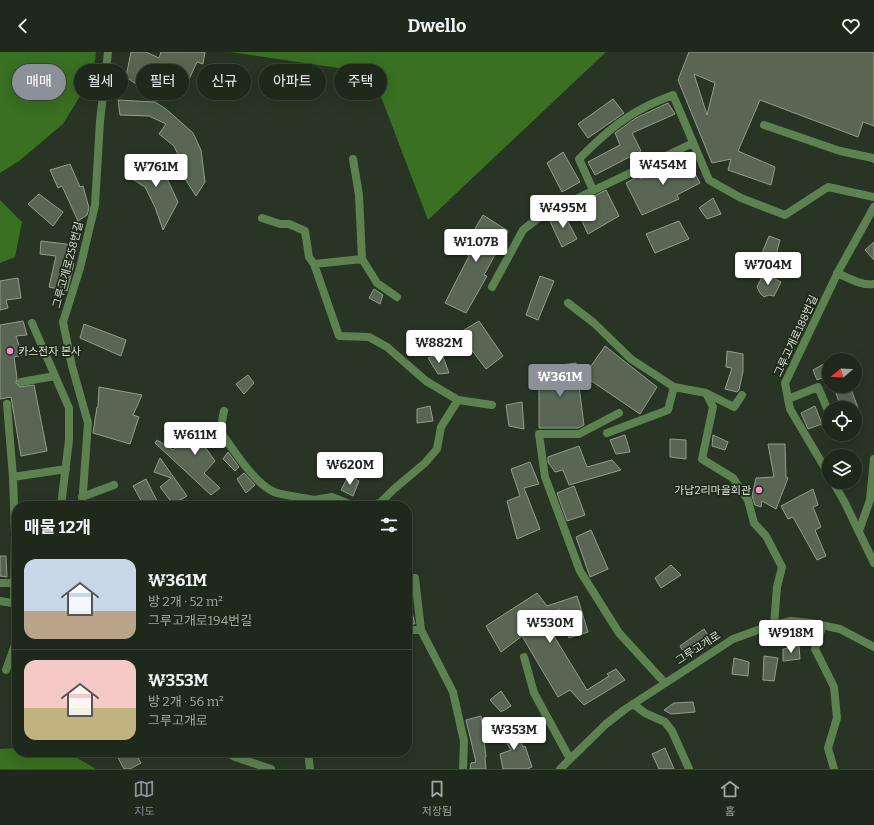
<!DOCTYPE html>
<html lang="ko">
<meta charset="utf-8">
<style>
body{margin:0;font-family:Bitter,"Noto Sans KR",serif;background:#263024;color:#f1f3f6;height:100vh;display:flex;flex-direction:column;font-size:15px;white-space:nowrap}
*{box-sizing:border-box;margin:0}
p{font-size:13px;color:#a1a6a3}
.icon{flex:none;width:22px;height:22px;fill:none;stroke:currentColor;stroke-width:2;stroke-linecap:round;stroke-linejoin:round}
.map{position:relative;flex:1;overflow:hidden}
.panel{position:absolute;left:12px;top:449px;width:400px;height:256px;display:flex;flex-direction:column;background:#1e281b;border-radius:16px;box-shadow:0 4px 16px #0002,0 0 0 1px #3c443a}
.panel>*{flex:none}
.hud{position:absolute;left:12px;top:12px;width:400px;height:36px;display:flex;gap:8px}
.needle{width:26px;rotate:251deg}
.tools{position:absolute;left:822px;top:301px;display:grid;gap:8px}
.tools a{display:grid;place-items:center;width:40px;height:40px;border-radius:50%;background:#1e281b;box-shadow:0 4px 16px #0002,0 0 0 1px #3c443a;font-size:20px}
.price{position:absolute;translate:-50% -34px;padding:0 9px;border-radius:4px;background:#fff;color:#222;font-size:13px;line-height:26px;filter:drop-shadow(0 1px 2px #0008)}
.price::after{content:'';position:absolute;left:50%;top:24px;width:12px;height:9px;margin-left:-6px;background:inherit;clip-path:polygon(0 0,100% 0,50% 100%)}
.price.active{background:#8c9099;color:#fff}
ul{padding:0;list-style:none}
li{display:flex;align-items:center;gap:12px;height:100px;padding:0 12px}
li+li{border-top:1px solid #3c443a}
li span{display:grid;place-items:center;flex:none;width:112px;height:80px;border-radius:12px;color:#555}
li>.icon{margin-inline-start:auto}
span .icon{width:48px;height:48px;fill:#fffc;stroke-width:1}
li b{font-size:17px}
h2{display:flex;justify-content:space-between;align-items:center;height:48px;padding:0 12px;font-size:17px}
.chip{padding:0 14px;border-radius:18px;background:#1e281b;box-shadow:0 4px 16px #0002,0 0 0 1px #3c443a;font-size:14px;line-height:36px}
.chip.active{background:#8c9099;color:#fff}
header{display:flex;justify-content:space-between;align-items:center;height:52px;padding:0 12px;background:#1e281b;font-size:18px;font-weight:700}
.dock{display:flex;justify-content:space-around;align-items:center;height:56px;border-top:1px solid #3c443a;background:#1e281b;font-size:11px;color:#a1a6a3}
.dock a{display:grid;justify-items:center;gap:2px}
.dock .active{color:#8c9099}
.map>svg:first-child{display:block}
</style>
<header><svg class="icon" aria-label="back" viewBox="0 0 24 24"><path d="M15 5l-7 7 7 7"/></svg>Dwello<svg class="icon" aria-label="heart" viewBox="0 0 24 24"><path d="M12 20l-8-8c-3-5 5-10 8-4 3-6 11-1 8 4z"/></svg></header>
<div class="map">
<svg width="874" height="717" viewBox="0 0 874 717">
<rect width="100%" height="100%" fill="#283524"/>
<path fill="#397021" d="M0,0H96L93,23L63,72L19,109L0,121Z
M230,0H606L428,168L372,21Z
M0,148L22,170L15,205L0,211Z
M17,696V700H67L96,717H0V697Z"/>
<path fill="#586653" stroke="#909f8b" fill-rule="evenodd" d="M131,0H146L159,6L161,0H205L203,12L197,10L184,38L149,24L143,37L126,25Z
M689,0H874V74L863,70L858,85L760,48L738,99L775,115L771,133L728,118L731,107L712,111L678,28ZM694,22L715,31L707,63Z
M613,47L624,61L588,86L578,72Z
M118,48L155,50L166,57L193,81L201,98L205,130L196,144L182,122L183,113L174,94L159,82L166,72L149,64L120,63Z
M668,51L675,62L632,81L641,99L595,123L588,110L620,93L615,81L636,66Z
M563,100L580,130L562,140L547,111Z
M141,104L162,116L178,150L163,178L155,155L145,135L129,125Z
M686,104L700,131L677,143L679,147L642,163L626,131L639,124L641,127Z
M70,112L80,135L83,134L89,156L87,163L78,169L62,134L58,136L50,118Z
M606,138L619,164L588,182L575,154Z
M39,142L63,160L53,174L28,152Z
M713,146L721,162L707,167L699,156Z
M563,160L577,187L562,195L549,167Z
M483,163L508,179L484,223L487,224L466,261L445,251L469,204L462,199Z
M679,169L689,187L655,201L646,182Z
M769,184L780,188L774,210L760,206Z
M41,189L74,193L70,211H74L67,239L49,235L56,204L40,202Z
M874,190V208L865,198Z
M764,221L781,230L774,244L769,243L764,245L760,241L757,235Z
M540,224L554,229L538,268L526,263Z
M18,226L21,246L6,248L8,256L0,258V229Z
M374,237L383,243L380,252L369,246Z
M23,269L27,283L16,284L22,303L14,305L17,326L16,331L20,335L34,333L47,399L21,404L11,345L0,347V273Z
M479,269L503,304L486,317L459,281Z
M84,272L126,288L121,304L80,286Z
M605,294L657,335L640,362L584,324Z
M727,299L743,302V319L739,338L737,340L725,337L732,316L726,315Z
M442,302L449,321L438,322L428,306Z
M829,309V323L817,328L813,318Z
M576,311L584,373L578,376H539V316Z
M248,323L254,331L244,342L236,332Z
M99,335L142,343L133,363L139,365L130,392L93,381L97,355H98Z
M851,337L858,356H841L836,341Z
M522,350L524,377L509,374L506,353Z
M430,354L433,369L417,371V357Z
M815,354L822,372L808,377L801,361Z
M207,370L218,385L205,395L215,409L204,421L220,436L211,443L155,391L157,388L173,398Z
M625,383L630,400L616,402L610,388Z
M713,383L728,390L725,398L712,394Z
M670,387L686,388V407L670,405Z
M768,392H785L786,425L788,426L776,457L762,449L761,455L755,453L752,444L756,426L774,425Z
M579,394L587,415L612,408L621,418L569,433L563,418L555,420L548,410V405Z
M228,400L239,415L235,419L223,407Z
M160,406L187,444L173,452L160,435L171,426L154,420Z
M530,410L539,432L524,436L540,477L517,487L507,449L520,444L511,417Z
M244,421L255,433L246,441L237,427Z
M349,423L359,429L353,444L341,438Z
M146,427L155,445L160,454H144L133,434Z
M574,434L585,463L567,469L557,441Z
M813,437L818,453L813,455L821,475L815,478L826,504L817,508L793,465L788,467L781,454Z
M591,478L608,517L590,525L576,485Z
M0,504H6L7,525L0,524Z
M671,513L681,523L661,536L655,526Z
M537,541L547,554L577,544L588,580L569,586L559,557L544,568L587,638L609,624L607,622L616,617L625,628L584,653L570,638L558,645L522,584L501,600L486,574Z
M407,549H409L415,572H407Z
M704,577L711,588L685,603L680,594Z
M799,594L800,607L783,609V597Z
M764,604L778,606L774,629L763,628Z
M734,606L749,610L748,624L732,622Z
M501,639L511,654L501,660L490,648Z
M693,650L695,660L671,662L664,658L674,651Z
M481,664L486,705H485L486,717H470L471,711L476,710L466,668Z
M514,673L523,695L525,694L532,715L527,717H503L500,702L511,698L499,678Z
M665,696L674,717H659L652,702Z
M115,700H135L141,711L130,717H124Z"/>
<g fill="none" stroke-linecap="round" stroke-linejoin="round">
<path stroke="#5d8150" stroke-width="8" d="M764,73L840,99L873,106L874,107
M353,107L359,143L362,207L314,212L339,284L369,285L387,295L426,329L458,348L492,353
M593,138L579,107C610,76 631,58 673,43L709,128L741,146L785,163L828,135L874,145
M262,166L280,172H289L305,179L309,205L314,212
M362,207L377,231L397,245
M837,221C849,226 861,234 874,232
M492,235L523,178L542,163L693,91
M568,251L594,271L631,307L674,335
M32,271L69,356V388L61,454
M21,330L55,324
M706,341L734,355L742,343
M788,347L818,335L829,361
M7,352L13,425L15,482L14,551
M224,359L220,379C233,397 254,431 274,440C285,444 302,445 314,448L316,454
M619,361L579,382H539L545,425L580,519L619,581L665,631
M607,381L668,358L674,335L706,341L713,355L702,407L733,426L748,448L754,471L766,484L782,515L777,535L774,573
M829,423L790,357L785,331L839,218L874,155
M13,425L66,417
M833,430L844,449L874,511
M82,445L114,433
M314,448L332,445L354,454
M82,454L88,371L72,314L63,270L80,216L95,153L100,69L108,0
M368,454L380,451L394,437L425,411L437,397L441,375L458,348
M859,479L870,448L874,407
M415,526L421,578
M0,531H14
M0,549L17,552
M822,575L815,597L834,635L837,666L828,696L834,717
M407,578H421L453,640L464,689L463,717
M524,605L534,641L570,707
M6,618L17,587
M633,652L645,661L665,670L672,679L689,717
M225,700L235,705L271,717
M308,700L310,717
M560,717L606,672L624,658L733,587L766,575L791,569L811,571L840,577L874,595"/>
</g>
<g fill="#fa8fc8" stroke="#1f2b1a" stroke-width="1.5">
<circle cx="10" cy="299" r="4"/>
<circle cx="759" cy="438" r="4"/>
</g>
<g text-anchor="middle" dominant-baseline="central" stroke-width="3.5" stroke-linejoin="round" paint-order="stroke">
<g font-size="11" fill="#d9e1d6" stroke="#1f2b1a">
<text transform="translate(68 213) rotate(-75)">그루고개로258번길</text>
<text transform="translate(796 284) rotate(-65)">그루고개로188번길</text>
<text transform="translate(698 596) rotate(-33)">그루고개로</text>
</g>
<g font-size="11" fill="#d9e1d6" stroke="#1f2b1a" text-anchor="start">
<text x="18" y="299">카스전자 본사</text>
<text x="751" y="438" text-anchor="end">가납2리마을회관</text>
</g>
</g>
</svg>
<div class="tools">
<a><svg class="needle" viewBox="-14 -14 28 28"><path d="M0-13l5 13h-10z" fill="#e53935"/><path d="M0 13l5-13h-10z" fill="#a1a6a3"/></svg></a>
<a><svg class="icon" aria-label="locate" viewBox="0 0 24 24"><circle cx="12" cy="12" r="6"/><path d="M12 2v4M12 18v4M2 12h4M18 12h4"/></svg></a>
<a><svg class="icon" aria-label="layers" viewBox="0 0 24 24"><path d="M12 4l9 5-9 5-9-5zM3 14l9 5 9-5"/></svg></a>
</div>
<b class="price" style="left:663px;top:134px">₩454M</b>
<b class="price" style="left:156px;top:136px">₩761M</b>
<b class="price" style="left:563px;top:177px">₩495M</b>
<b class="price" style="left:476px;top:211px">₩1.07B</b>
<b class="price" style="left:768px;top:234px">₩704M</b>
<b class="price" style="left:439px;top:312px">₩882M</b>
<b class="price active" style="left:560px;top:346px">₩361M</b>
<b class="price" style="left:195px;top:404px">₩611M</b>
<b class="price" style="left:350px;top:434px">₩620M</b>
<b class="price" style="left:550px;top:592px">₩530M</b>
<b class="price" style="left:791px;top:602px">₩918M</b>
<b class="price" style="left:514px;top:699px">₩353M</b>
<div class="hud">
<a class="chip active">매매</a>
<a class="chip">월세</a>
<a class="chip">필터</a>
<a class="chip">신규</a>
<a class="chip">아파트</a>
<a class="chip">주택</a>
</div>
<section class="panel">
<h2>매물 12개<svg class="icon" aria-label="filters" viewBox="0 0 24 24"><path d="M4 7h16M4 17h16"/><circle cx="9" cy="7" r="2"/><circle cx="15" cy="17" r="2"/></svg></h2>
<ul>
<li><span style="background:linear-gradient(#c9d6e8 65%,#b9a48a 0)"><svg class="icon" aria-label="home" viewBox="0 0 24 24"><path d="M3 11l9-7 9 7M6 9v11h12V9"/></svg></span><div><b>₩361M</b><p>방 2개 · 52 m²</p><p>그루고개로194번길</p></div></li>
<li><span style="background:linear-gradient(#f6c9c9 60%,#c2b280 0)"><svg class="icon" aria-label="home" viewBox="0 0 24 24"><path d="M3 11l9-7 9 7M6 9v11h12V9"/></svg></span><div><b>₩353M</b><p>방 2개 · 56 m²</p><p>그루고개로</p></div></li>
</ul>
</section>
</div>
<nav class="dock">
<a class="active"><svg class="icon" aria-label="map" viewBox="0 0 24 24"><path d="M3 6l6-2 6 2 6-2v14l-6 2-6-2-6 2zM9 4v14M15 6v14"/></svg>지도</a>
<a><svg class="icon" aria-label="saved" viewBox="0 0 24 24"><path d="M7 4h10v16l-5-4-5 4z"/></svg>저장됨</a>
<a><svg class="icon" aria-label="home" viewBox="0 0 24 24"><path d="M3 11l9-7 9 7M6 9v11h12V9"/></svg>홈</a>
</nav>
